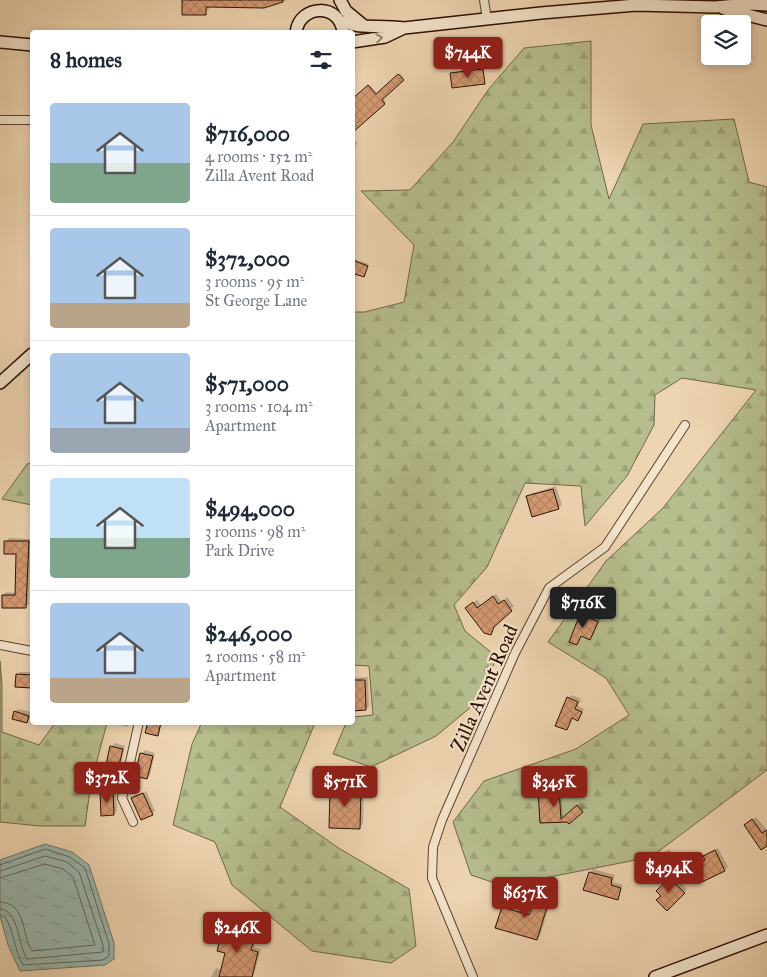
<!DOCTYPE html>
<meta charset="utf-8">
<style>
body{margin:0;font-family:"IM FELL Great Primer",serif;background:#f6f6f7;color:#1f2937;height:100vh;display:flex;flex-direction:column;font-size:19px;white-space:nowrap}
*{box-sizing:border-box;margin:0}
p{font-size:16px;color:#747a83}
.icon{flex:none;width:28px;height:28px;fill:none;stroke:currentColor;stroke-width:2;stroke-linecap:round;stroke-linejoin:round}
.map{position:relative;flex:1;overflow:hidden}
.side{position:absolute;left:30px;top:30px;width:325px;height:695px;display:flex;flex-direction:column;background:#fff;border-radius:5px;box-shadow:0 2px 8px #0003}
.side>*{flex:none}
.controls{position:absolute;left:701px;top:15px;display:grid;gap:10px}
.controls a{display:grid;place-items:center;width:50px;height:50px;border-radius:5px;background:#fff;box-shadow:0 2px 8px #0003;font-size:25px}
.price{position:absolute;translate:-50% -42px;padding:0 11px;border-radius:5px;background:#8f2418;color:#fff;font-size:16px;line-height:32px;filter:drop-shadow(0 1px 2px #0008)}
.price::after{content:'';position:absolute;left:50%;top:30px;width:15px;height:11px;margin-left:-8px;background:inherit;clip-path:polygon(0 0,100% 0,50% 100%)}
.price.active{background:#222;color:#fff}
ul{padding:0;list-style:none}
li{display:flex;align-items:center;gap:15px;height:125px;padding:0 20px}
li+li{border-top:1px solid #e0e1e3}
li span{display:grid;place-items:center;flex:none;width:140px;height:100px;border-radius:5px;color:#555}
li>.icon{margin-inline-start:auto}
span .icon{width:60px;height:60px;fill:#fffc;stroke-width:1}
li b{font-size:21px}
h2{display:flex;justify-content:space-between;align-items:center;height:60px;padding:0 20px;font-size:21px}
.map>svg:first-child{display:block}
</style>
<div class="map">
<svg width="767" height="977" viewBox="0 0 767 977">
<defs>
<pattern id="forest-firs" width="22" height="20" patternUnits="userSpaceOnUse" patternTransform="scale(1.25)"><rect width="22" height="20" fill="#b6be8e"/><path d="M5 1l3.5 6h-7zM16 11l3.5 6h-7z" fill="#9da279"/></pattern>
<pattern id="water-ripples" width="26" height="14" patternUnits="userSpaceOnUse" patternTransform="scale(1.25)"><rect width="26" height="14" fill="#99b8af"/><path d="M2 4q2-2 4 0t4 0M15 11q2-2 4 0t4 0" fill="none" stroke="#849d95"/></pattern>
<pattern id="building-cross-hatch" width="8" height="8" patternUnits="userSpaceOnUse" patternTransform="scale(1.25)"><rect width="8" height="8" fill="#d59b73"/><path d="M0 0l8 8M0 8l8-8" fill="none" stroke="#b78462"/></pattern>
</defs>
<rect width="100%" height="100%" fill="#eed5b1"/>
<filter id="stains"><feTurbulence type="fractalNoise" baseFrequency=".004" numOctaves="4"/><feColorMatrix values="0 0 0 0 .2 0 0 0 0 .09 0 0 0 0 .02 0 0 0 .5 -.17"/></filter>
<radialGradient id="worn" r=".72"><stop offset=".6" stop-color="#630" stop-opacity="0"/><stop offset="1" stop-color="#630" stop-opacity=".3"/></radialGradient>
<path fill="url(#forest-firs)" stroke="#716747" d="M591,41V125L609,199L643,124L734,119L749,182L767,187V770L651,857L504,886L471,875L453,822L484,781L576,749L629,715L606,678L548,642L606,561L663,508L756,390L682,378L655,395L654,425L627,476L585,526L581,486L525,483L487,567L454,605L465,631L497,657L477,702L436,736L371,767L333,754L346,723L352,722L353,717L373,715L369,666L353,665V312H365L404,302L414,245L361,191L410,190L453,142L488,90L524,48Z
M32,463V505L2,499L27,464Z
M0,661L2,685V732L39,745L55,723H107L91,783L85,826H40L0,822Z
M202,722L315,723L280,807L340,849L409,889L416,946L391,963L312,951L232,885L215,842L173,825L192,744Z"/>
<path fill="url(#water-ripples)" stroke="#6d7569" d="M45,844L72,852L89,865L114,943V959L105,965L20,971L8,945L0,916V860Z"/>
<path fill="#0003" d="M184,0H288L264,6H211L205,14Z
M484,68V83L452,73L453,72Z
M400,73L404,78L382,98L386,102L355,129L352,101L370,85L377,94Z
M352,141L357,142L352,157Z
M352,258L369,264L364,276L357,273L352,287Z
M556,486L562,505L558,508L527,497L530,494Z
M9,538L31,539L29,604L25,607L3,596L6,592L16,593L17,553L6,542Z
M496,594L502,602L507,597L514,606L497,623L490,634L470,605L477,600L481,605Z
M584,611L601,618L593,636L590,639L582,635L577,644L581,615Z
M20,672H32V686H17V675Z
M368,677L369,706L366,709L352,689V678Z
M572,695L581,699L578,706L584,709L581,716L577,719L573,718L566,729L568,698Z
M18,709L32,712L27,722L15,712Z
M116,722H130L127,727L116,724Z
M149,722H163L158,735Z
M115,743L125,746L120,768L117,771L111,747Z
M145,750L155,753L150,775L147,778L136,775L142,753Z
M334,785H364L363,824L360,827L331,788Z
M561,786L563,818L581,802L585,808L569,823L567,820L541,822L540,791L543,787Z
M116,788L117,811L114,814L101,792L104,789Z
M146,791L155,811L152,814L133,799Z
M756,817L767,830V845L748,822Z
M718,848L728,867L724,870L695,865L706,859L704,856L708,853Z
M669,849L679,863L676,867L662,855Z
M593,869L615,875L613,882L623,885L617,898L590,872Z
M673,875L687,889L667,909L663,896L658,891Z
M540,890L553,894L540,936L537,939L503,907L506,904L531,912Z
M228,925L258,933L254,947L261,949L253,977H211L216,968L222,970L226,953L224,928Z"/>
<g fill="none" stroke-linecap="round" stroke-linejoin="round">
<path stroke="#626458" stroke-width="1" d="M0,865L45,849L70,857L85,868L109,944V956L103,960L23,965C14,950 14,930 5,917L0,915
M0,871L45,856L67,862L79,872L103,945V952L27,959C18,945 19,910 0,909
M0,878L45,864L63,869L73,877L95,945L32,951C21,934 27,903 0,902"/>
</g>
<path fill="url(#building-cross-hatch)" stroke="#2c1000" d="M182,0H283V2L264,8L206,7V15H182Z
M483,69L485,84L452,88L450,73Z
M398,74L404,80L382,100L385,104L352,133V99L368,85L376,94Z
M352,260L368,266L364,277L352,273Z
M553,489L559,509L532,517L526,496Z
M4,541H29L26,608H2V595H15L16,554H4Z
M493,596L498,604L504,600L512,611L494,627L491,635L484,633L465,608L473,602L477,608Z
M580,614L598,622L590,640L581,636L577,645L569,642Z
M16,674L32,675V688L15,687Z
M352,680H365L366,710L353,711Z
M567,697L578,702L575,709L582,712L578,721L572,718L567,730L555,726Z
M14,711L29,716L27,723L12,719Z
M148,722H161L158,736L145,733Z
M110,746L123,749L117,773L105,769Z
M140,753L153,756L147,779L135,776Z
M330,787L361,788L360,829L329,828Z
M559,789L561,819L577,805L583,812L569,824L567,822L540,823L538,790Z
M113,791L114,815L101,816L100,792Z
M143,793L153,815L141,820L131,798Z
M752,819L762,833L767,830V846L761,850L744,825Z
M715,850L725,871L702,882L694,865L705,860L703,856Z
M665,852L677,867L669,874L657,858Z
M589,872L612,878L611,885L621,888L618,900L583,890Z
M669,878L685,893L667,911L656,900L661,896L656,891Z
M536,893L550,897L537,940L495,928L502,907L529,915Z
M223,927L255,936L251,950L258,952L252,977H219L225,953L217,951Z"/>
<g fill="none" stroke-linecap="round" stroke-linejoin="round">
<defs>
<path id="street" d="M484,0L487,20
M0,120H32
M0,645L32,651
M133,822L122,798L139,722
M473,977L432,878L433,847L442,820L515,653L549,588L605,547L685,425"/>
<path id="secondary" d="M340,0L346,11L363,25
M724,9L767,20
M340,21C361,30 382,24 404,28L541,13L636,5L715,7L748,4L767,5
M296,32C300,4 340,3 343,32
M0,42L32,45
M352,42L385,37L404,28
M0,383L32,354
M655,977L767,935"/>
</defs>
<use href="#street" stroke="#5c412c" stroke-width="10"/>
<use href="#secondary" stroke="#2c1000" stroke-width="14"/>
<use href="#street" stroke="#f4e4cc" stroke-width="8"/>
<use href="#secondary" stroke="#f4e4cc" stroke-width="11"/>
</g>
<defs><path id="oneway-chevron" d="M-2-3.5L2.5 0L-2 3.5" fill="none" stroke-width="1.6" stroke-linecap="round" stroke-linejoin="round" transform="scale(1.25)"/></defs>
<use stroke="#9a8570" href="#oneway-chevron" transform="translate(379 38) rotate(-7)"/>
<g text-anchor="middle" dominant-baseline="central" stroke-width="4.5" stroke-linejoin="round" paint-order="stroke">
<g font-size="20" fill="#2c1000" stroke="#f4e4cc">
<text transform="translate(484 688) rotate(-66)">Zilla Avent Road</text>
</g>
</g>
<rect width="100%" height="100%" filter="url(#stains)"/>
<rect width="100%" height="100%" fill="url(#worn)"/>
</svg>
<div class="controls">
<a><svg class="icon" aria-label="layers" viewBox="0 0 24 24"><path d="M12 4l9 5-9 5-9-5zM3 14l9 5 9-5"/></svg></a>
</div>
<b class="price" style="left:468px;top:79px">$744K</b>
<b class="price active" style="left:583px;top:629px">$716K</b>
<b class="price" style="left:107px;top:804px">$372K</b>
<b class="price" style="left:345px;top:808px">$571K</b>
<b class="price" style="left:554px;top:808px">$345K</b>
<b class="price" style="left:669px;top:894px">$494K</b>
<b class="price" style="left:525px;top:919px">$637K</b>
<b class="price" style="left:237px;top:954px">$246K</b>
<section class="side">
<h2>8 homes<svg class="icon" aria-label="filters" viewBox="0 0 24 24"><path d="M4 7h16M4 17h16"/><circle cx="9" cy="7" r="2"/><circle cx="15" cy="17" r="2"/></svg></h2>
<ul>
<li><span style="background:linear-gradient(#a9c7e8 60%,#7fa58c 0)"><svg class="icon" aria-label="home" viewBox="0 0 24 24"><path d="M3 11l9-7 9 7M6 9v11h12V9"/></svg></span><div><b>$716,000</b><p>4 rooms · 152 m²</p><p>Zilla Avent Road</p></div></li>
<li><span style="background:linear-gradient(#a9c7e8 75%,#b9a48a 0)"><svg class="icon" aria-label="home" viewBox="0 0 24 24"><path d="M3 11l9-7 9 7M6 9v11h12V9"/></svg></span><div><b>$372,000</b><p>3 rooms · 95 m²</p><p>St George Lane</p></div></li>
<li><span style="background:linear-gradient(#a9c7e8 75%,#9aa5b1 0)"><svg class="icon" aria-label="home" viewBox="0 0 24 24"><path d="M3 11l9-7 9 7M6 9v11h12V9"/></svg></span><div><b>$571,000</b><p>3 rooms · 104 m²</p><p>Apartment</p></div></li>
<li><span style="background:linear-gradient(#bfe0f5 60%,#7fa58c 0)"><svg class="icon" aria-label="home" viewBox="0 0 24 24"><path d="M3 11l9-7 9 7M6 9v11h12V9"/></svg></span><div><b>$494,000</b><p>3 rooms · 98 m²</p><p>Park Drive</p></div></li>
<li><span style="background:linear-gradient(#a9c7e8 75%,#b9a48a 0)"><svg class="icon" aria-label="home" viewBox="0 0 24 24"><path d="M3 11l9-7 9 7M6 9v11h12V9"/></svg></span><div><b>$246,000</b><p>2 rooms · 58 m²</p><p>Apartment</p></div></li>
</ul>
</section>
</div>
